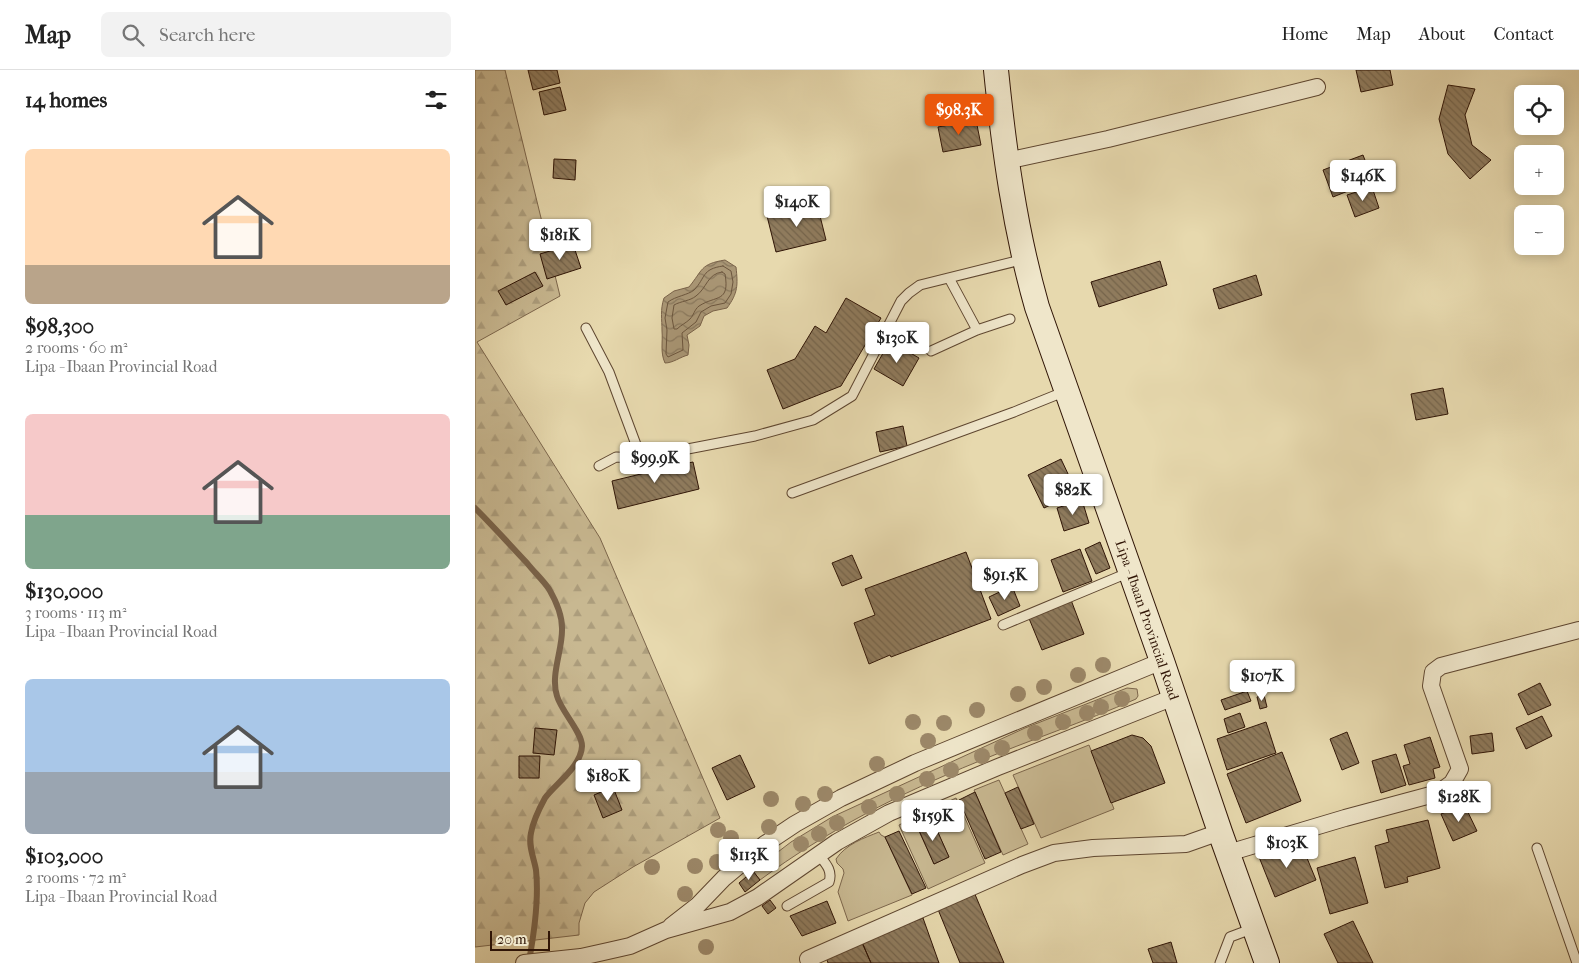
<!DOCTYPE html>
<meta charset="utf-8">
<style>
body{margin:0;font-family:"IM FELL French Canon",serif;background:#f2f2f2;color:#222;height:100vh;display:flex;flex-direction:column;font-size:19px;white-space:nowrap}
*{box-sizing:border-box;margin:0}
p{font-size:16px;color:#767676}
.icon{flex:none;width:28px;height:28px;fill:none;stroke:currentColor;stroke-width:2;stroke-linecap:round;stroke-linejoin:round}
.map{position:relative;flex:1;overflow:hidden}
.details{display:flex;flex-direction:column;background:#fff;width:475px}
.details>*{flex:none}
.buttons{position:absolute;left:1039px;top:15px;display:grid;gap:10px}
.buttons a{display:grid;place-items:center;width:50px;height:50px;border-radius:8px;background:#fff;box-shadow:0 2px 12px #0003;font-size:25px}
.scale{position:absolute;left:15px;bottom:12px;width:60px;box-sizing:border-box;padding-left:5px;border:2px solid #301506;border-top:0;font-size:14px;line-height:18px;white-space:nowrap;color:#301506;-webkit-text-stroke:4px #efe6ca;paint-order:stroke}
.price{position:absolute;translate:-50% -42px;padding:0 11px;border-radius:5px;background:#fff;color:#222;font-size:16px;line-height:32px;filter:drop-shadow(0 1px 2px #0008)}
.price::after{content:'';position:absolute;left:50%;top:30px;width:15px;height:11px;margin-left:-8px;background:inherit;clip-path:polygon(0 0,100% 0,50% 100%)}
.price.on{background:#ea580c;color:#fff}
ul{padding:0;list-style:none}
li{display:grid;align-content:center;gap:10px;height:265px;padding:0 25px}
li span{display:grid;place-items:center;height:155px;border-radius:8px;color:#555}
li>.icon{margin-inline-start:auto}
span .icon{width:90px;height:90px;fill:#fffc;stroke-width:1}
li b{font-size:21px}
h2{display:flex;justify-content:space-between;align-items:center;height:60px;padding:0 25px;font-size:21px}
header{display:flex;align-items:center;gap:30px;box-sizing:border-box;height:70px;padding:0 25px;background:#fff;border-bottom:1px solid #e0e0e0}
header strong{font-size:24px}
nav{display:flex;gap:28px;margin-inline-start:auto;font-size:18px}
.search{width:350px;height:45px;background:#f2f2f2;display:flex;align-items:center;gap:12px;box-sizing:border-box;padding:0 18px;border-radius:8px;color:#767676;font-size:19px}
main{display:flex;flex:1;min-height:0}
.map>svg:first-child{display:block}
</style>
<header>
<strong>Map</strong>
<div class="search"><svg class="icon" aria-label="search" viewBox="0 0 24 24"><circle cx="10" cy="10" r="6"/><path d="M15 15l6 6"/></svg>Search here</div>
<nav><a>Home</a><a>Map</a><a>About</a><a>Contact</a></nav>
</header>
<main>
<section class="details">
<h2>14 homes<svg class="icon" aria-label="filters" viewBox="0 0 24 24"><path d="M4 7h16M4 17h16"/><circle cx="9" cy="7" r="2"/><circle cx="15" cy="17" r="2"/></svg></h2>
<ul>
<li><span style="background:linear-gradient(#ffd9b3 75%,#b9a48a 0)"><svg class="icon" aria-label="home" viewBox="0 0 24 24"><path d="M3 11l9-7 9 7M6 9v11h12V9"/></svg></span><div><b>$98,300</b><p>2 rooms · 60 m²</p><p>Lipa - Ibaan Provincial Road</p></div></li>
<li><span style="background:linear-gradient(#f6c9c9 65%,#7fa58c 0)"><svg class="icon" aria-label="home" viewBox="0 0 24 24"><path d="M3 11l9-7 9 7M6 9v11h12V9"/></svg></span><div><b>$130,000</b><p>3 rooms · 113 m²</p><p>Lipa - Ibaan Provincial Road</p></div></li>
<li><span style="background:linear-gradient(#a9c7e8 60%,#9aa5b1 0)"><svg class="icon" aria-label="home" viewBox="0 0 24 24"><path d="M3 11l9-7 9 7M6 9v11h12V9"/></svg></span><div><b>$103,000</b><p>2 rooms · 72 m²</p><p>Lipa - Ibaan Provincial Road</p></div></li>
</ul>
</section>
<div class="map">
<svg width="1104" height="893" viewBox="0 0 1104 893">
<defs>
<pattern id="forest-firs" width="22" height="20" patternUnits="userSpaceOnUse" patternTransform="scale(1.25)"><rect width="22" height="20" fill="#c8b891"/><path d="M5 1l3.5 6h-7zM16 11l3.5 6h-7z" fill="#ac9d7c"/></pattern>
<pattern id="water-waves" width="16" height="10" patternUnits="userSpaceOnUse" patternTransform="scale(1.25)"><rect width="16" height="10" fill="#a99675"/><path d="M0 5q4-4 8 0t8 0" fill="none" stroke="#8a795e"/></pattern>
<pattern id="building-back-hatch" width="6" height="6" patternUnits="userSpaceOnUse" patternTransform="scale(1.25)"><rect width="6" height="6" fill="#8f7b5d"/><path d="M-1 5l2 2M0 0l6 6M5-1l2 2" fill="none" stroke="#75644b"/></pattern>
</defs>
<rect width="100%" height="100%" fill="#e7d9ae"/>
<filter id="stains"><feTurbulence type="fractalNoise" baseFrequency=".004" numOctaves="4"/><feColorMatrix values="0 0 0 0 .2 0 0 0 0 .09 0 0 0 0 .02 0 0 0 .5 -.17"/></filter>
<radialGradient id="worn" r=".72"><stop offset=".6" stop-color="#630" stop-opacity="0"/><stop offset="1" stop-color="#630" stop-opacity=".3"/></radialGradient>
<path fill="#c8b891" stroke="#7c664c" d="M652,618L662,619L663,626L661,629C609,652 555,670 502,692C426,723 351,761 285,810L278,801L316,772L357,747L550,658Z
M614,675L639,739L566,768L538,705Z
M524,710L553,774L528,785L499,720Z
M481,728L510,793L453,819L424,755L438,748L459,794L474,787L453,741Z
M404,762L406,765L410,767L437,825L373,851L363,822L369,803L368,799L362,793L361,789C371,774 389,768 404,762Z"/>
<path fill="url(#forest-firs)" stroke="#7c664c" d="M0,0H30L85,226L2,272L125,468L245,748L158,797L119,822L110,833L104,853V865L0,877Z"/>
<path fill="url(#water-waves)" stroke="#796249" d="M250,190L261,197C263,215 263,223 252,238L238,241L229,246L225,256L212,265L214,275L213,285C205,287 198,293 190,293C185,282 188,272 187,261C187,249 185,240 189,228L199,221L214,217C228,200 225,194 250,190Z"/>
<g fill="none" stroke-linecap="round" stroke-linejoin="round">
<path stroke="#6c563e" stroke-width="1" d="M248,196L256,201L258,212L256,224L250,233L236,236L226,242L221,252L207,263L208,280L193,287L191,284L192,260L190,248L193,232C201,226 213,225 219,220C231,208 226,199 248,196Z
M247,202L250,204C255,233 241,225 224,236C219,240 219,245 215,249C211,253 206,255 202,259H199L197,248L199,235C206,231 215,231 221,226C232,218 232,204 247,202Z"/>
<path stroke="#796249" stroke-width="6" d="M0,438C18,456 35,475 52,493C59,502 68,510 74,519C81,531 87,544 87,558C88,579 75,605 82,626C86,641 107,662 107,676C106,697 80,714 70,728C64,739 58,751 56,763C53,776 59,788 61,800C64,828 59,864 54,891"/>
</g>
<path fill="url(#building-back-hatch)" stroke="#301506" d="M53,0H82L85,13L58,20Z
M881,0H915L918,15L886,22Z
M973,15L1000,19L990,45L997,75L1016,90L995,109L973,84L964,49Z
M85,17L91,40L69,45L64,22Z
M501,50L506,75L468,82L463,57Z
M888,85L898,111L858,127L848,100Z
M79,89L101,90L100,110L78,108Z
M897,117L904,138L880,147L872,125Z
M342,134L351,170L301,182L292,146Z
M98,174L106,198L72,209L65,184Z
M685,191L692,215L624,237L616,212Z
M60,202L68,216L31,235L23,221Z
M781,205L787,225L744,239L738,219Z
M371,228L406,248L366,316L308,339L292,300L320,289L340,256L351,263Z
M415,271L444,288L428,316L399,299Z
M968,318L973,344L941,350L936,324Z
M428,356L432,376L405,382L401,362Z
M586,389L602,423L569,438L553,405Z
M189,391L190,398L218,392L224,419L143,439L137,411L170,403L168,396Z
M607,430L614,453L589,461L582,438Z
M625,472L635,498L621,504L610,479Z
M605,479L617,511L588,522L576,490Z
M491,482L516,549L416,587L415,585L394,594L379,553L400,545L390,519Z
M377,485L387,508L367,516L357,493Z
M517,492L521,503L506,508L502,497Z
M537,516L545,536L523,546L514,527Z
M596,530L609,564L567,580L553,546Z
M1065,613L1076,635L1053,645L1043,624Z
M772,621L776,631L750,640L746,630Z
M789,625L792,637L785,639L782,627Z
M765,643L770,657L753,663L749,649Z
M1067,646L1077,666L1051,679L1041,658Z
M791,652L801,683L752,700L742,669Z
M60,658L82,660L79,685L58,683Z
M872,662L884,693L867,700L855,669Z
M1017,663L1019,681L997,684L995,666Z
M657,665L668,668L676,676L690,713L636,733L616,681Z
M955,667L965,697L958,699L960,708L934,715L928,696L935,694L929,675Z
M807,682L826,731L771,753L752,704Z
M921,684L931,715L906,723L897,691Z
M265,685L280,717L252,730L237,698Z
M44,686H65L64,708H44Z
M138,717L147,740L128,748L119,725Z
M543,717L559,754L546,759L530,723Z
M500,722L526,782L510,789L484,730Z
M989,734L1002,761L978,771L966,744Z
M457,749L474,787L459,794L442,756Z
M953,750L965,798L932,807L933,812L910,818L900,776L914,772L911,760Z
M424,761L451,818L437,824L410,767Z
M825,771L841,810L800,827L784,787Z
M254,779L261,787L254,793L247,786Z
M880,787L893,833L855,844L842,798Z
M278,801L285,810L270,822L264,813Z
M499,822L529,893H485L462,837Z
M295,830L301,838L293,844L287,836Z
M352,831L361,853L327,866L315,846Z
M448,848L464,893H396L386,870Z
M878,851L898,893H863L849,864Z
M386,870L396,893H353L350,884Z
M696,872L702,893H678L673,879Z"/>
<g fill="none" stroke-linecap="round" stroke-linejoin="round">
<defs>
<path id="service" d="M474,208L502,260
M111,258L134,302L166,388
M456,281L502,260L535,249
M124,396L141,387L166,388L280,366L338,350L377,326L426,231L434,223L445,215L550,189
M317,423L539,342L591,321
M528,555L655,502
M1062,778L1102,893
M312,836L354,812C358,800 350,793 343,784
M745,893L755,867L779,858"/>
<path id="minor" d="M531,91L633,69L842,17
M753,783L870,748L963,723L977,713L985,699L956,616L958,602L966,596L1104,560
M196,856L223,835L249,808L290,774L320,754L366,728L440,693L687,591
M333,889L547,795L579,783L618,778L711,774L745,762
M49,893L106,887L133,881L155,876L191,860L255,842L283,827L362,772L414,743L523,697L699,627"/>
<path id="secondary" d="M521,0C529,80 540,160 562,237L687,591L745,762L792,893"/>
</defs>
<use href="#service" stroke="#5e4630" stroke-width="11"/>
<use href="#minor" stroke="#5e4630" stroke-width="18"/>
<use href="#secondary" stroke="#301506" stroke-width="26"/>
<use href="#service" stroke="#efe6ca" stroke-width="9"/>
<use href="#minor" stroke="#efe6ca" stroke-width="16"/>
<use href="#secondary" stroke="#efe6ca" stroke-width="24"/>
</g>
<g fill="#9c8869">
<circle cx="628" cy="595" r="8"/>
<circle cx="603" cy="605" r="8"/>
<circle cx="569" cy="617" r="8"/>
<circle cx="543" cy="624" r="8"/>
<circle cx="647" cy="629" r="8"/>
<circle cx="626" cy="637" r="8"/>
<circle cx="502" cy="640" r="8"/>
<circle cx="612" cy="643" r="8"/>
<circle cx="438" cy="652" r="8"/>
<circle cx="588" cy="652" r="8"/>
<circle cx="469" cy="653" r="8"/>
<circle cx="560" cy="663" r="8"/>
<circle cx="453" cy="671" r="8"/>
<circle cx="527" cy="678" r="8"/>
<circle cx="507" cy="686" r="8"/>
<circle cx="402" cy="694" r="8"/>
<circle cx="476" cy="700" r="8"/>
<circle cx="452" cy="709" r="8"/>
<circle cx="350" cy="724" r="8"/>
<circle cx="422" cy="724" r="8"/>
<circle cx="296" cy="729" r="8"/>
<circle cx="328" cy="734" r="8"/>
<circle cx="394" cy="737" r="8"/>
<circle cx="362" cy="753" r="8"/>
<circle cx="294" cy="757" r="8"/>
<circle cx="243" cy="760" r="8"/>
<circle cx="344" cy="764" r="8"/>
<circle cx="256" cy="768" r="8"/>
<circle cx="326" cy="774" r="8"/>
<circle cx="242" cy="792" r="8"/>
<circle cx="220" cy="796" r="8"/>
<circle cx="177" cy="797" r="8"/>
<circle cx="210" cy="824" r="8"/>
<circle cx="231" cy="877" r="8"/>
</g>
<g text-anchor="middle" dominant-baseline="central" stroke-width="4.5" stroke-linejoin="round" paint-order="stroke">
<g font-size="14" fill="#301506" stroke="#efe6ca">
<text transform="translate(672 550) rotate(71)">Lipa - Ibaan Provincial Road</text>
</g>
</g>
<rect width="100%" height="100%" filter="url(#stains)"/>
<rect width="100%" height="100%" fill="url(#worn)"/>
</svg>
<div class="buttons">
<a><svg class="icon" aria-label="locate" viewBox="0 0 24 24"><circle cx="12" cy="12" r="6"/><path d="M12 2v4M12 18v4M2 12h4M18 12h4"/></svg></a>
<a>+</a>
<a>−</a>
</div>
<div class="scale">20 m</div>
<b class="price on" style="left:484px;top:66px">$98.3K</b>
<b class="price" style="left:888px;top:132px">$146K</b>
<b class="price" style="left:322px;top:158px">$140K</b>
<b class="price" style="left:85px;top:191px">$181K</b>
<b class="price" style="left:422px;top:294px">$130K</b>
<b class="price" style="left:180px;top:414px">$99.9K</b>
<b class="price" style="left:598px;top:446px">$82K</b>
<b class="price" style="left:530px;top:531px">$91.5K</b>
<b class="price" style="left:787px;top:632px">$107K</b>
<b class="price" style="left:133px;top:732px">$180K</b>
<b class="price" style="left:984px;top:753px">$128K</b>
<b class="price" style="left:458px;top:772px">$159K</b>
<b class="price" style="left:812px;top:799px">$103K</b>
<b class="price" style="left:274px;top:811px">$113K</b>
</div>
</main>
